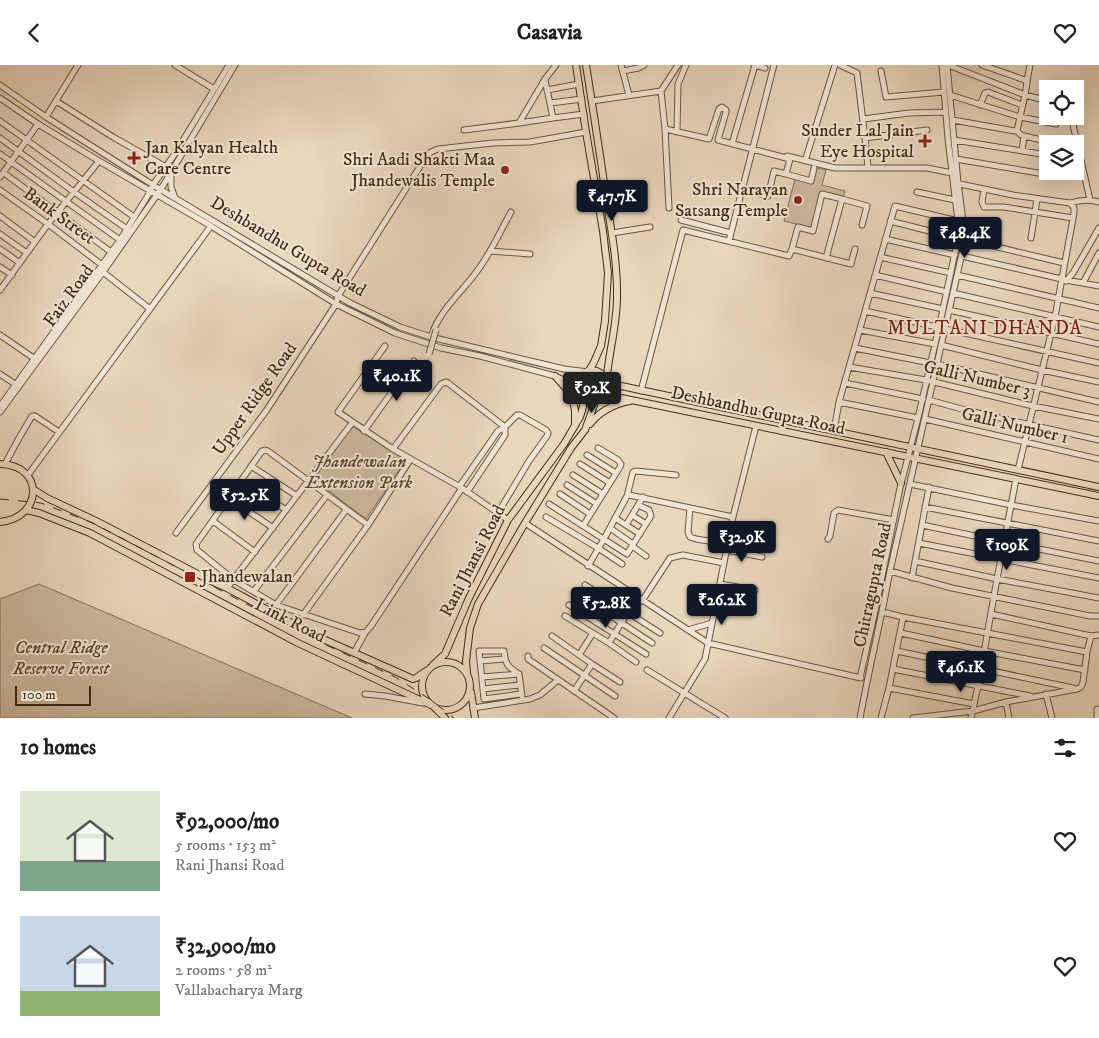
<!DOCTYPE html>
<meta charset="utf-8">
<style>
body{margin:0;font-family:"IM FELL DW Pica",serif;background:#f2f2f2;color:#202124;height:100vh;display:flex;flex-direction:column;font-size:19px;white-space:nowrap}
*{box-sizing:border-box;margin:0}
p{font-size:16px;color:#757577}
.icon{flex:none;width:28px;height:28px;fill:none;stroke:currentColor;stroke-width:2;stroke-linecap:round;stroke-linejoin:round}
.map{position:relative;height:653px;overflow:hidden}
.panel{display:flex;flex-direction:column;background:#fff;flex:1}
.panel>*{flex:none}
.controls{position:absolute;left:1039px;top:15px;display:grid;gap:10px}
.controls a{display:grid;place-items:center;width:45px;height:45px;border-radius:0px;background:#fff;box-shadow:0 5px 20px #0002;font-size:25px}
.scale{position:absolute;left:15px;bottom:12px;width:76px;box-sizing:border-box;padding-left:5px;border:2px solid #412b14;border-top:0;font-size:14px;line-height:18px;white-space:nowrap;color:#412b14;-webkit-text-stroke:4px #f1e4d4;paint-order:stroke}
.price{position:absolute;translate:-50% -42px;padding:0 11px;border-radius:5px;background:#111827;color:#fff;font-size:16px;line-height:32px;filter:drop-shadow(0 1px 2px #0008)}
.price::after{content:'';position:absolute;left:50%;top:30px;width:15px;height:11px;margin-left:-8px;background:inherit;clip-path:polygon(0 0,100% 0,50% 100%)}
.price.on{background:#222;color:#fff}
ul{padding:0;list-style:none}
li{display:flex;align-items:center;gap:15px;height:125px;padding:0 20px}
li span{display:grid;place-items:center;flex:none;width:140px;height:100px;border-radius:0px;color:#555}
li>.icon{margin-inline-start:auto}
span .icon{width:60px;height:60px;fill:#fffc;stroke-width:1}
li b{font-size:21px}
h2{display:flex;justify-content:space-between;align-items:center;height:60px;padding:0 20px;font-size:21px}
header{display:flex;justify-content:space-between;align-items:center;height:65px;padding:0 20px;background:#fff;font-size:22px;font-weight:700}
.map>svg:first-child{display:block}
</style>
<header><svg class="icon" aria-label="back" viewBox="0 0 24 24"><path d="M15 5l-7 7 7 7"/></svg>Casavia<svg class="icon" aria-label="heart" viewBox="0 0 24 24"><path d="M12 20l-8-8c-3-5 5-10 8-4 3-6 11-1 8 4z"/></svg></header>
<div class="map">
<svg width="1099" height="653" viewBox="0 0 1099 653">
<rect width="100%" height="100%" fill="#e9d6bd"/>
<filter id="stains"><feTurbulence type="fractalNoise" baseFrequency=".004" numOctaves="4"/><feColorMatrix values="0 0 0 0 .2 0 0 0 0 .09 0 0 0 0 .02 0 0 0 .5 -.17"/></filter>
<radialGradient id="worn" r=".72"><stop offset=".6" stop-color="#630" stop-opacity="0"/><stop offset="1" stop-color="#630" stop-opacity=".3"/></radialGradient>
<path fill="#ccb9a0" stroke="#86725a" d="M817,103L826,105L822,120L845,126L843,133L821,128L812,163L784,156L795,114L813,118Z
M352,361L406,395L366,454L313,414Z
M39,519L352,653H0V534Z"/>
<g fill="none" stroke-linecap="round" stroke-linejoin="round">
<defs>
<path id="minor" d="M175,0L214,24
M621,0L629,30
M754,0L765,3
M840,0L857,8L865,73L868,102
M948,0L1025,30L1027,18L1025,15L982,0
M623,6L638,3L644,0
M881,6L886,32L944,27
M545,15L553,53L584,49
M1027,16L1030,0
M0,20L46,52L153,120L350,238L400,262L431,272L564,304L588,307
M547,25L579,19
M950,30L1020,52L1017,66H1015L953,55
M0,33L38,59L99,96L211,161L336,239L395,268L441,283L480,291L555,311L579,322
M56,36L113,72L166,102
M592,36L661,26
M1048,36L1025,30L1020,52L1056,59
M550,38L582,34
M980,40L985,28L988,27L1022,40
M1071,51L1090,135
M46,52L78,0
M863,54L909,48L946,47
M0,56L134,152
M519,58L553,53
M665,64L709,74L719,44L722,42L726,45V47L718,75L790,94L786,109L811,116L814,103
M464,65L519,58L545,14L556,0
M1017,66L1021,70L1024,71L1046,76L1048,79
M677,67L678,19L686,0
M0,73L74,127L127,164
M865,73L927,65
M954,75L1047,90L1046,107L1044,109L956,94
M732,79L755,0
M1022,86L1024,71
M0,89L120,175
M787,91L835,103H927L952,108
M805,96L835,0
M4,108L111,187
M171,109V122L175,133
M0,112L38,59
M955,118L1013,130L1070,138L1074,143V148L1055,252L1018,405
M984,124L982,137L984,142H1004L1073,153
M0,125L48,159L102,200
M754,127L768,131L774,106L786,109
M917,127L955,135
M1070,138C1080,135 1089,134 1099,137
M669,143L665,64L661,26L678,0
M0,151L35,177
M681,155L731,168
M890,156L957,173
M612,168L650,162
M0,169L27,188
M1031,173L1037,134
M885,174L955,190
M964,174L1064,198
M729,176L774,0
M0,184L20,198
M792,184L798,162L813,166L822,129L842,134
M490,186L530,189
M962,191L1066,215L1099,221
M880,192L951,208
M826,193L842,134L867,141L862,160
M0,202L12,210
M103,207L150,244
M875,210L947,227
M957,210L1099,243
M1066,216L1073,208L1099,163
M1083,218L1099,188
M0,225L48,159L99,96
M870,228L943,244
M953,228L1099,262
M949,245L1099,279
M865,246L1099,298
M860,265L935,279
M0,270L35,294
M431,272C440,243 464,226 480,202C492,185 501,165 511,147
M941,280L1042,305L1099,317
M385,281L338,347L393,384L462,423L508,455
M855,283L930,298
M937,299L1099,337
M849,302L926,315L1033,341L1099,354
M0,309L15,319
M845,318L923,334
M641,326L683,165L789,191L792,184L851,199L855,184
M929,335L969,346L1099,375
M839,337L918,353
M1,340L120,175L147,132L153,120L174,90L229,0
M0,347L103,207L161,124L235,0
M925,354L1099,394
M364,366L414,296
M834,366L839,337L895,141L958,156
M393,384L441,319L446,317L448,318L505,362
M587,390L616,408
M5,399L19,373L32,351H35L59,367
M580,399L610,418
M251,401L297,431
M28,410L211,161
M573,410L603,429
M242,415L286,445
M910,419L1011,440L1099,456
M567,420L597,439
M459,422L498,366L505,362L517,350H520L546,365L548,368L547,371L529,396L498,448
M467,427L505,370V362
M560,429L590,449
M627,431L633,407L636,406L676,410
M229,433L273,463
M549,439L627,489L651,451L649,445L638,440
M925,442L1099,476
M690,443L688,467L690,472L696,474L728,479
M632,450L646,459
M546,452L598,483L622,499
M615,453L640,469
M213,456L255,487
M525,458L708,578L861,613
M368,460L410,395
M626,460L643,432
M922,460L1004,477L1099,496
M583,461L620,402L621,399L618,395L598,383
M610,463L633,479
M176,468L266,346L336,239L338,231L426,92L431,87L438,84L493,78L530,77L586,67
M828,474L830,471L834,448L838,445L894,455
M919,478L1099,513
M632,481L646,491
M727,485L762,492
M915,496L997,514L1099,533
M588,501L604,474L627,431L629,430L733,452
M890,506L952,523L1090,551H1099
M912,513L929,422
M720,519L755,525
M585,520L660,568
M227,523L352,358
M254,526L327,430
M578,529L652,578
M642,536L670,493L683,490L724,498
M276,540L346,445
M569,540L646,589
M882,547L903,552L1087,587
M991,549L1091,571L1099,570
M303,550L368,460L268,386L265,385L262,386L196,479L197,485L234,515L276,540L360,568L366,567L371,561L462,423
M565,551L609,578L637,532
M688,565L712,558
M901,568L984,586L1085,605
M552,571L592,599L574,626
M609,578L636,597
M544,583L615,631
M897,586L1073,623
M354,588L365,568
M579,590L593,568
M528,591V594L614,653
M480,596L504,594
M592,599L620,617
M893,604L1030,631
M647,605L725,653
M519,609C508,602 505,599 504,586H479L484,634L521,629
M519,609L522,631
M482,612L519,609
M860,613L875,546L900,423L918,353L942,249L957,178L958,156L948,74L942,0
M889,623L974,639
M483,624L520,620
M365,629L385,631L423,638
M1046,629L1052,653
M1006,637L1009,653
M473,643L530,634L540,630L558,615
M1097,644V653
M669,653L705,594L733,452L756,361
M860,653C869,604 881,555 890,506L963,184V156L958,118L947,0
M881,653L889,623L903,552
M913,653L973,646L1006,637L1077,624L1081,622L1083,617L1087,587L1091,571
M971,653L978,621L997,514L1016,414"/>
<path id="major" d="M576,0L586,67L603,166L608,208L605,256L601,281L594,297L588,307
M586,0C593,44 600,88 606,132C611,163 617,195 617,227C618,255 610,282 607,310C607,315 607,321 605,325C600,337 582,335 579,322C575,306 600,296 607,318
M555,311L572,330L575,346V359
M607,318C771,353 935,388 1099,422
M602,329L1099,431
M590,359C600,346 614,339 630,336
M886,387L901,418
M0,399C45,400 43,453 0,457
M33,424L47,433L96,456L213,517L227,523L314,570L413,614L416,613L426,606
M26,445L39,448L90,468L298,578L433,641L445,653
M422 621a24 24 0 1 1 48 0a24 24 0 1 1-48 0Z
M433,600L445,589L469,533L508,455L564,379L580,352L583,342L584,330
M467,608L466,596L470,563L478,539L525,458L571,383L585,365L597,332
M471,627L475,653"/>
</defs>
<use href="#minor" stroke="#6b563e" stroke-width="7"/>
<use href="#major" stroke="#412b14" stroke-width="8"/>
<use href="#minor" stroke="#f1e4d4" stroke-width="5"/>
<use href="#major" stroke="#e9d6bd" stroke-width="6"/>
<path stroke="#412b14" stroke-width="1" stroke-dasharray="9 9" stroke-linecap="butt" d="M0,434L41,438L93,458L309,572L395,612L431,635L454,653"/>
<defs>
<path id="minor-bridge" d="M429,289L436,265"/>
</defs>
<use href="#minor-bridge" stroke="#6b563e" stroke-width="7" stroke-linecap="butt"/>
<use href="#minor-bridge" stroke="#f1e4d4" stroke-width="5"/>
</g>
<g fill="#8f2418" stroke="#f1e4d4" stroke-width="2">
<path d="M922.5 68.5h5v5h5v5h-5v5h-5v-5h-5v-5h5z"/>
<path d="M131.5 85.5h5v5h5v5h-5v5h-5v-5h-5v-5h5z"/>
<circle cx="505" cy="105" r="5"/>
<circle cx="798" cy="135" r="5"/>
<rect x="184" y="506" width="12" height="12" rx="2.5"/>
</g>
<g text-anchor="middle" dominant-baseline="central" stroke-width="4" stroke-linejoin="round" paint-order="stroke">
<g font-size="18" fill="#412b14" stroke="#f1e4d4" text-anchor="end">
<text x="914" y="66">Sunder Lal Jain<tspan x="914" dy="21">Eye Hospital</tspan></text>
<text x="145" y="83" text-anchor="start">Jan Kalyan Health<tspan x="145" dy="21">Care Centre</tspan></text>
<text x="495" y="95">Shri Aadi Shakti Maa<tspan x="495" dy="21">Jhandewalis Temple</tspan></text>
<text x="788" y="125">Shri Narayan<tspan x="788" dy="21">Satsang Temple</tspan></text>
<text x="201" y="512" text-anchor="start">Jhandewalan</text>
</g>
<g font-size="18" fill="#412b14" stroke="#f1e4d4">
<text transform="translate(59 151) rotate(36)">Bank Street</text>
<text transform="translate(288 182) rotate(31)">Deshbandhu Gupta Road</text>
<text transform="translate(69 231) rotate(-54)">Faiz Road</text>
<text transform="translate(977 314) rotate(13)">Galli Number 3</text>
<text transform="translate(255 334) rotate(-55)">Upper Ridge Road</text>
<text transform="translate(758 346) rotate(12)">Deshbandhu Gupta Road</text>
<text transform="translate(1015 361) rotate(13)">Galli Number 1</text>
<text transform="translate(473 496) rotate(-63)">Rani Jhansi Road</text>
<text transform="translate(873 520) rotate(-78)">Chitragupta Road</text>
<text transform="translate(290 556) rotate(27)">Link Road</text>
</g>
<g font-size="18" font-style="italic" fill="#5d4730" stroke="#f1e4d4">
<text x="359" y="397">Jhandewalan<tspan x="359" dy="21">Extension Park</tspan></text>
<text x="61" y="583">Central Ridge<tspan x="61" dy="21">Reserve Forest</tspan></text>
</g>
<g font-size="19" letter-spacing="1" fill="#7a1f14" stroke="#f1e4d4">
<text x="985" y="263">MULTANI DHANDA</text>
</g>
</g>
<rect width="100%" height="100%" filter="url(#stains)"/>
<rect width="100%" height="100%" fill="url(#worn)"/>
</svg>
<div class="controls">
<a><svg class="icon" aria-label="locate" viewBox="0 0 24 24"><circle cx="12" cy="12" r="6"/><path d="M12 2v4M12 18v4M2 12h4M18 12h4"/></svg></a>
<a><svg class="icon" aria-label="layers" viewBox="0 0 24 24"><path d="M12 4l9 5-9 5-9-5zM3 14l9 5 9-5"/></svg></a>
</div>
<div class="scale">100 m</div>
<b class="price" style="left:612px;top:157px">₹47.7K</b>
<b class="price" style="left:965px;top:194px">₹48.4K</b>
<b class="price" style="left:397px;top:337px">₹40.1K</b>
<b class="price on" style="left:592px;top:349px">₹92K</b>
<b class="price" style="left:245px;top:456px">₹52.5K</b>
<b class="price" style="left:742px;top:498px">₹32.9K</b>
<b class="price" style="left:1007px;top:506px">₹109K</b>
<b class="price" style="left:722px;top:561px">₹26.2K</b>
<b class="price" style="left:606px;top:564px">₹52.8K</b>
<b class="price" style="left:961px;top:628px">₹46.1K</b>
</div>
<section class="panel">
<h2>10 homes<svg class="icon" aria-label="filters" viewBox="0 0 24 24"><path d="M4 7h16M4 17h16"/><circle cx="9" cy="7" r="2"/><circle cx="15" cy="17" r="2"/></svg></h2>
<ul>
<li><span style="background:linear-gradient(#dfe7d0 70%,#7fa58c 0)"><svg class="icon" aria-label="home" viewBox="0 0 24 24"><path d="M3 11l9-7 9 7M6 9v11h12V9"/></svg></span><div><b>₹92,000/mo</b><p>5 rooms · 153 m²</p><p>Rani Jhansi Road</p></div><svg class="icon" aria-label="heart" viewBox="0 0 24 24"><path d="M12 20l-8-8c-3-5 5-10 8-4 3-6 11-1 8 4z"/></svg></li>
<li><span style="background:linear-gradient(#c9d6e8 75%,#8fb573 0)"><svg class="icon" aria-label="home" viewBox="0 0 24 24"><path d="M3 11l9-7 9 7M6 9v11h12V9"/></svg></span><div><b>₹32,900/mo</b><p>2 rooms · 58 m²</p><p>Vallabacharya Marg</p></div><svg class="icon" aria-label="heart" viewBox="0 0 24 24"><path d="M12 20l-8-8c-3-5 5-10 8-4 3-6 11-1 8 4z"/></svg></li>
</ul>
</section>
